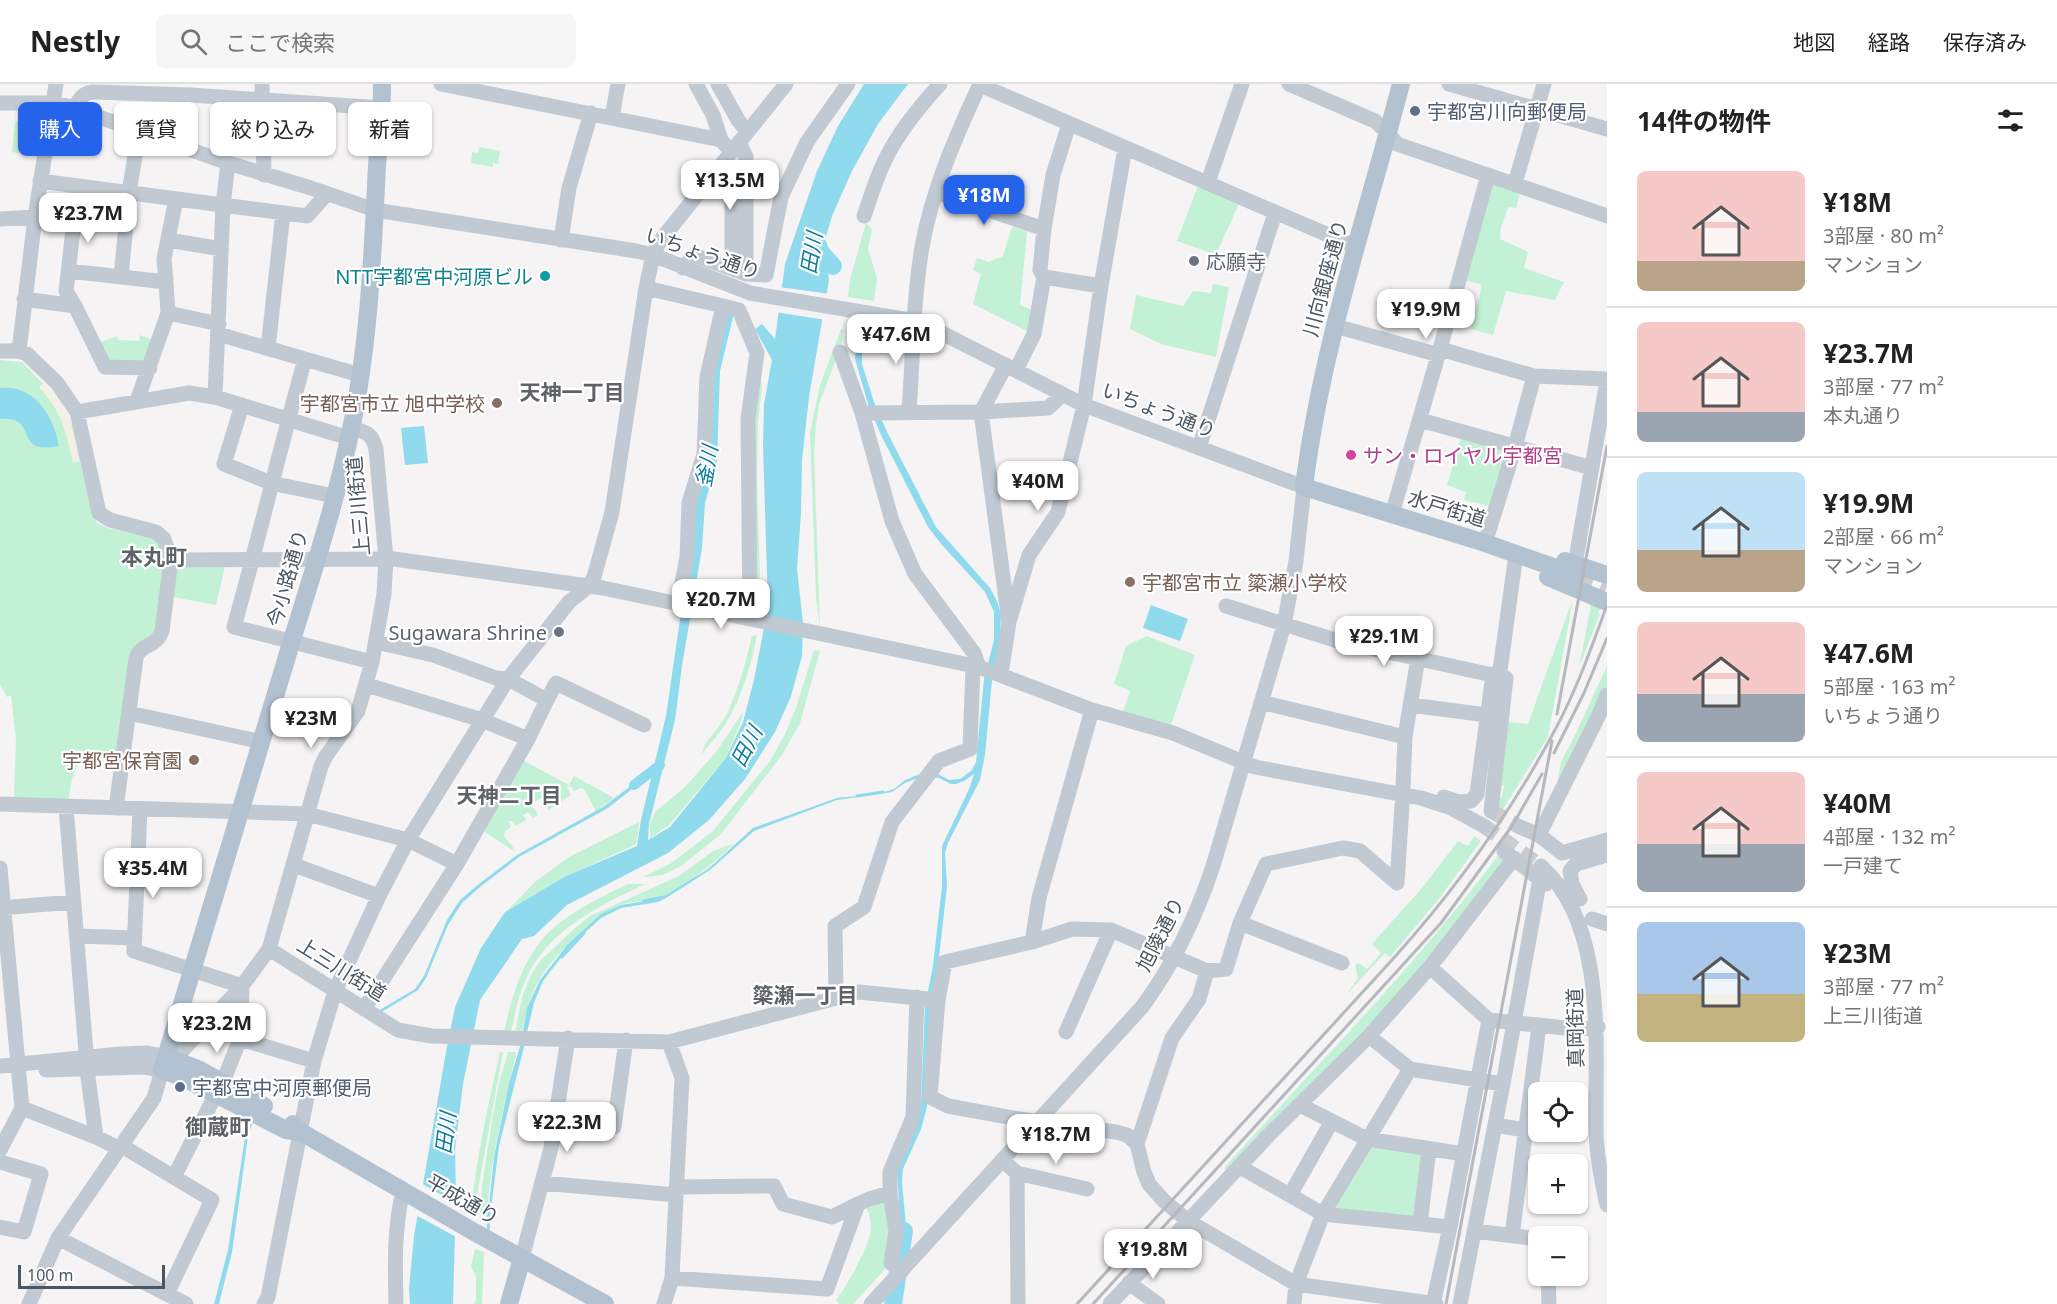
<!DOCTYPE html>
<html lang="ja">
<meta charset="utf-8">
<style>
body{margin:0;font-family:"Noto Sans","Noto Sans JP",sans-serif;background:#f6f6f6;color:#222;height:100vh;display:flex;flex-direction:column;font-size:22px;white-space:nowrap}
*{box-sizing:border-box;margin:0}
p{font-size:20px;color:#767676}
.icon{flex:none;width:33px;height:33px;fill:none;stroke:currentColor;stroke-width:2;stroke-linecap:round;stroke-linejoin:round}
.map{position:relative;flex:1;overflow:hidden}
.sheet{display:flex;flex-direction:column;background:#fff;width:450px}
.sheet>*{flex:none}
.banner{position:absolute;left:18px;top:18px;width:570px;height:54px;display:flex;gap:12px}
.buttons{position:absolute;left:1528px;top:998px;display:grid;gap:12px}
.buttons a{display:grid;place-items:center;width:60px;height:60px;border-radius:9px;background:#fff;box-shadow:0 2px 4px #0004;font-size:30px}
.scale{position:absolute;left:18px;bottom:15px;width:147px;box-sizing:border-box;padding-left:6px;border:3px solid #4a5661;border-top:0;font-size:16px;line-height:21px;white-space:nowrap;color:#4a5661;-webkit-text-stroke:4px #fff;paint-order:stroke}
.price{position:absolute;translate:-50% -51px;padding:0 14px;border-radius:12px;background:#fff;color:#222;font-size:20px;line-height:39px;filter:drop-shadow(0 2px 3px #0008)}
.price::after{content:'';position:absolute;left:50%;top:36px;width:18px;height:14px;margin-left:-9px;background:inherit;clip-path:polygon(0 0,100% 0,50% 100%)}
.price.selected{background:#2563eb;color:#fff}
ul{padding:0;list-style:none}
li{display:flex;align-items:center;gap:18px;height:150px;padding:0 30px}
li+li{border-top:2px solid #e0e0e0}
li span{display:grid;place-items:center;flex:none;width:168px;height:120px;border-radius:9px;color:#555}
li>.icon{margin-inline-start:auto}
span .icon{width:72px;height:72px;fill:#fffc;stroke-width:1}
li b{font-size:26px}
h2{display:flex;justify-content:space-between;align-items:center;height:72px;padding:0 30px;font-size:26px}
.pill{padding:0 21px;border-radius:9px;background:#fff;box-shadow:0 2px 4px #0004;font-size:21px;line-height:54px}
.pill.selected{background:#2563eb;color:#fff}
header{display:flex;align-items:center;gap:36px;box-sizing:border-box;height:84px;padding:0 30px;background:#fff;border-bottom:2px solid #e0e0e0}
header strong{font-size:28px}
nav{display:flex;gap:33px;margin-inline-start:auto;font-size:21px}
.search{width:420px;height:54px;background:#f6f6f6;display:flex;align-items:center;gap:15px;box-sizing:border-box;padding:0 21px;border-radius:9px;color:#767676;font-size:22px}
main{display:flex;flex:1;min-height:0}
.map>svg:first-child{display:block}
</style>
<header>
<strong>Nestly</strong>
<div class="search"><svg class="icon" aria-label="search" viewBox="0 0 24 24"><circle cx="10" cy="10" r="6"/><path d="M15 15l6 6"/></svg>ここで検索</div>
<nav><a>地図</a><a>経路</a><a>保存済み</a></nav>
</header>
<main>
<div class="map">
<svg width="1607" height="1220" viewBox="0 0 1607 1220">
<rect width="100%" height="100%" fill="#f5f3f3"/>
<path fill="#c3f1d5" d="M36,36L43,43L37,72L12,68L15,37Z
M479,63L500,67L498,80L493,79V83L471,79L472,68L478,69Z
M1199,99L1240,117L1216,171L1177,157Z
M1492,99L1520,109L1516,124L1510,123L1508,124L1501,143L1500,155L1528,168L1524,184L1564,198L1555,216L1506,207L1493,251L1471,245L1482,201L1464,196Z
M866,139L872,146L868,165L877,194L874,217L848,213L850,195Z
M1012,143L1027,147L1020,221L1034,227L1031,249L973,220L981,190L973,186L977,174L989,178L1003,172Z
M1213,200L1229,203L1216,273L1161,260L1130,245L1136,211L1183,222L1193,207L1211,209Z
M841,245L844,246L841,262L819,320L816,341L814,370L820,543L816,513L810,349L820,301Z
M140,251L156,257L148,280L113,281L98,259L117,252L118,256L139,257Z
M0,276L22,278L60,317L72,342L91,427L97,439L107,444L158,454L164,474L157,549L132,567L119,679L80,673L72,695L68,718L14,716L16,656L11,611L7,613L0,600Z
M760,287L762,303L758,338L757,395L761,530L758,529L752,387L753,339Z
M1462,350L1508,363L1493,423L1464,416L1466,408L1447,401Z
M177,482H225L216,521L173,513Z
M1571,520L1572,521L1548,653L1497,735L1493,732L1497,713H1502L1504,702L1498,701L1508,638L1528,640Z
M1591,521L1600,524L1598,529L1600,530L1579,583Z
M757,551C751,582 742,613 725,641C718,651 709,661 701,671C705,655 721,643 728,628C739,603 746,578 752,552Z
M1147,552L1195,571L1171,641L1123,628L1130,607L1114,600L1126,562Z
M814,566L820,567L800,639L782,671L721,750L681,782L663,791L643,793L670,780L712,748L770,677L785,650L796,624Z
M1607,582V602L1595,630L1556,706L1561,678L1576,649Z
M743,628L742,635L726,674L669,741L650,754V740L655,728L685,703L716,668Z
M522,676L569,701L574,692L614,714L596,727L584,705L580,704L574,707L571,702L567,703L571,711L560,718L556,712L550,714L554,722L549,726L541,714L531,720L538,731L533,734L528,728L523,731L526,736L516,742L512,737H508L511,743L505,747L504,752L515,766L514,767L482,746Z
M639,738L637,757L635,761L566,792L508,826L535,798L569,773Z
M1474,752L1481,757L1438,816L1390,873L1385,869L1346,911L1358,894L1355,881L1359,879L1367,885L1381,869L1372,860L1422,804L1458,757L1468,762Z
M735,759C714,778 691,799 665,812C651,818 634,816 620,821C594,832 553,872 539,896C530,912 525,931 522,948H515L523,910L531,891L540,877L574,845L590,832L679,792L713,767Z
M1499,770L1509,776L1426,882L1228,1088L1224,1084C1317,980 1416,882 1499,770Z
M628,800H645C599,822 548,846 526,895C518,912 515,931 511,948L504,949C510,919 519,887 537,862C557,834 598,814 628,800Z
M500,968H503L478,1105L477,1130L471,1126C477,1072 488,1021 500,968Z
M508,968H516V970C503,1026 489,1080 487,1137L480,1133L482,1102L492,1037L499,999Z
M1375,1062L1421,1068L1424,1074L1417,1133L1337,1129L1335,1119L1367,1067Z
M888,1117L893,1148L888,1182L853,1220H839L836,1216C846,1203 873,1157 871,1141C871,1135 868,1128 866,1122Z
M475,1165L484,1168L482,1220H474L476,1216V1193L471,1183Z"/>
<path fill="#f5f0e5" d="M44,299C68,321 73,346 80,377L73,379C66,347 62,328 39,303Z"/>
<path fill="#90daee" d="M864,0H908L878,40L852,87L832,132L825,156L829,196L809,313L802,376L801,429L797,485L803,539L802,572L791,612L775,648L745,695L709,736L668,769L567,821L534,852L522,855L480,916L463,1000L455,1065L456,1113L453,1220H410L409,1204L414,1152L446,968L455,923L481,864L505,828L566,792L637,762L641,736L666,632L691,459L710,295L725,227L734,229L720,287L717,377L705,419L702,464L682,582L675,636L649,740L648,756L670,743L726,674L743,638L754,596L768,523L763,361L764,320L772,276L755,245L762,240L775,255L785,180L817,87L838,42Z
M858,241L865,242L862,270V280L875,321L887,348L936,443L990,504L997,517L1001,530L1000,558L992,596L985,671L980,696L948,759L945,769L947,802L938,882L930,923L927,1023L921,1045L903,1085L902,1098L907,1153L905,1165L898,1173L900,1133L897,1089L918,1038L921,1020L925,922L933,882L942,802V762L970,703L974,690L964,697L956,700H951L939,694L923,692L905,699L892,708L837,716L754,747L710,786L666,814L658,818L621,824L601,834L570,862L543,897L533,921L529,927L525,959L499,1062L490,1132L488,1131L494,1073L509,999L521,959L527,924L540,896L568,860L601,830L621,821L657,815L666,811L708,785L753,744L837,714L877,710L894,705L905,696L925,688L938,690L949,696L960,695L972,686L976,678L984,595L994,556V528L985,508L942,461L928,443L881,351L868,320L855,275Z
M0,304C34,300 54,332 59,362C11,372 41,332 0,335Z
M424,342L428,379L405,381L401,344Z
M1151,521L1188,535L1180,557L1143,544Z
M644,692L646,694L608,724L519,773L480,803L462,819L448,841L426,894L418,906L380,929L378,927L415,905L424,892L447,836L460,816L479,800L517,771L603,723Z
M247,1040H252L248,1052L232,1168L219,1220H214L228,1166Z"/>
<path fill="#f5f3f3" d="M779,203L830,210L826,236L775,228Z
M419,1098L459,1121L458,1154L414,1130Z"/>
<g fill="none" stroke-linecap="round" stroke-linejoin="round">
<path stroke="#90daee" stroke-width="3" d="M857,712L883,708
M644,817L664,813
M562,873L584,849
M526,946L532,921
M488,1149L489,1129"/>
<path stroke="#90daee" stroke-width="10" d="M634,701L660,681"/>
<path stroke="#90daee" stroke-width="18" d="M815,154L821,169L833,182
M893,1220L904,1147"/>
<path stroke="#caccce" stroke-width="15" stroke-dasharray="15 8" stroke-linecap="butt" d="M1491,727L1520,743
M1484,742L1541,782"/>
<path stroke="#caccce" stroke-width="18" stroke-dasharray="18 9" stroke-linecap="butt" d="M1576,491L1607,502"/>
<path stroke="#c1cad2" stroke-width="15" d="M262,0L264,91
M441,0L721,56
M696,0L713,31L721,56L726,62
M718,0L738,36L747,47
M1289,0L1375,37L1388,49L1397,60L1607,132
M1449,0L1607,45
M980,1L1356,163
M0,19H53L68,22L228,79L311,104L375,126L636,167L653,171L750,209L915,237L928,242L1084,321L1304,403L1296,477L1284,541L1213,782C1196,833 1174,880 1142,923L871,1220
M74,24C79,16 82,9 93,8L191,11L382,24
M612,33L618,0
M739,58L746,73V190
M719,84L732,102V185
M40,97L307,132L327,110
M1208,98L1242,0
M1515,99L1544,0
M936,108L1044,145
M864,132C872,109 879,85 892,63C905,40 922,20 940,0
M0,135L35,133
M168,156L221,165
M561,156L569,104L591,29
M683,184L694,171L746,190L766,191L781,113L807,58L848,0
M69,187L166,198L168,229L137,317
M121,193L129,109L139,47
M1044,193L1101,202
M166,198L164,175L176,115
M646,204L723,222L707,293L704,370L689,419L687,473L678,520
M24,215L75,222L105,283L150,284
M75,222L66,207L78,102
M723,222L739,226L757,269L748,335L750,535
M168,229L219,240
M1335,242L1439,271
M218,250L360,291
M268,264L283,129
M1440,265L1534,292L1607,295
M0,267H19L27,270L57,299L77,328L99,429L110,436L156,448L164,455L171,476L162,547C156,564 141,559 136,574L116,724
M19,267L35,133L56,0
M840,268L862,329L892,437L915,490L974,569L979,583
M305,275C280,364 259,454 234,543L372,578
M1016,286L1034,250L1044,193L1040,186L1044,145L1053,91L1069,40
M215,313L223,121L228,79
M242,321L224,380L271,399L334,412
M909,327C913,273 913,217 922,163C932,106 956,52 980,0
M77,328L189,309L215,313L349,354
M862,329L981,328L1048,324L1063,310
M1420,336L1592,384
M1199,364L1275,129
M1392,430L1440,265L1488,91
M1485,459L1515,363L1534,292
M171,476L394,475L603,504L979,583L1092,626L1173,649L1255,683L1421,714L1449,723L1484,742
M1575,480L1607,297
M1226,522L1338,557L1506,594L1491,727
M1009,538L1029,471L1058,428L1084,321L1101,202L1125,64
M1001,590L1009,538L981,328L1006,281
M367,601L482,636L528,655L547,616L508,595L496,594L433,571L376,558
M1498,601L1516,470
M547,616L556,599L644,641
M1261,618L1405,653
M1410,621L1487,631
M129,629L262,658
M1403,704L1405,653L1418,574
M1444,713L1459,718L1471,717L1477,710L1493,590
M0,720L307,730L408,756L457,780
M66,723L88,993L96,1053L120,1065
M140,725L134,867L242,902L240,955L314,977
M1520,743L1539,751L1562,769L1607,756
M1539,751L1599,631L1607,611
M1504,767L1546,800
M294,781L379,812
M1541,782C1607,841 1595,960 1596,1043C1596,1069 1601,1095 1607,1121
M0,784L22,1024
M1580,815L1572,800L1570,787L1576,780L1607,771
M0,824L73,818
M1592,835L1607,840
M1240,839L1342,879
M77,852L135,854
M1032,858L1039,814L1092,626
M269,865L398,946L431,952L669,958L859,908L938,916L945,878L1032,858L1072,845L1111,846L1207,887L1226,885L1240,839L1266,780L1343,764L1360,767L1397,799L1402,721
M1430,883L1489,936L1575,945L1598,943
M1207,887L1199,915L1172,954L1137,1060L1144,1088L1149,1100L1164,1117L1188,1137L1296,1200L1436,1220
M836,913L835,842L864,823L892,738L939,677L970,665L973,582
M938,916L930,1013L948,1022L1019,1035L1116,1048L1127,1051L1137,1060
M364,925L457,780L528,655
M1066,948L1111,846
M1369,952L1410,985L1503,1000
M0,982L120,970L148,969L166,973L182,967L242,902L269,865L321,682L326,672L358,627L372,578L384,510L386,475L376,365C372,349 366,348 351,344
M1300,1021L1367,1055L1464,1070
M554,1040L614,1043L626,956
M1495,1041L1525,1046
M122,1062L212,1116L167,1210
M0,1066L22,1024L96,1053
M1002,1076L1017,1089L1018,1220
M0,1078L41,1090L24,1148L0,1143
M1240,1083L1323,1130L1450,1143
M1017,1089L1087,1105
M174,1093L226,990L240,955
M542,1099L676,1111
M676,1103L774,1102L783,1120L832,1133L858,1120
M890,1109L896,1147L891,1179L901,1188
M1290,1111L1332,1037
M1420,1140L1429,1065
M1474,1147L1539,1155
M1512,1152L1539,942
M58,1154L186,1220
M522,1174L551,1064L568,954
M1548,1191L1549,1220
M672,1194L827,1205L858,1120L869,1115L890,1109V1088L913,1033L917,913
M1129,1199L1158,1220
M29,1220L58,1154L154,1014L162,986L144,983L46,986
M264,1220L268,1213L314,977L335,907L379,812L408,756L508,595L569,518L589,502L594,493L612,428L646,204L653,171L660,157L786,0
M396,1220C395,1183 394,1143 403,1107
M664,1220L672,1194L682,994L669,958
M1110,1220L1268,1052L1369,952L1430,883L1514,774
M1294,1220L1296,1200L1323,1130L1410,985
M1433,1220L1450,1143L1489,936
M1460,1220L1503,1000L1540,794"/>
<path stroke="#b3c2d1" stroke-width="18" d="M1401,0C1366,134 1321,265 1304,403L1485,459L1576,491
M1565,477L1607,491
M1548,493L1607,518
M166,973L200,986L264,1022
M293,1040L301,1048L476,1149L605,1220
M301,1048L286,1046L182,993L162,986C204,850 244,713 286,576C309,500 335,423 351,345C368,265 372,183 376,102C377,68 382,34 382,0
M509,1220L522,1174"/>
<path stroke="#b5b8bd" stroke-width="3" d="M1557,630L1607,362
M1554,669L1584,609L1607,554
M1077,1220L1392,876C1457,804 1511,729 1556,644C1577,605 1592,562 1607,521
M1093,1220L1441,839L1512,742L1542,690
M1446,1220L1552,657"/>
</g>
<g fill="#5c6f8a" stroke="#fff" stroke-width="2">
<circle cx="1415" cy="27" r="6"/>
<circle cx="180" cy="1003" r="6"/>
</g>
<g fill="#6b7280" stroke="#fff" stroke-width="2">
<circle cx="1194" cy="177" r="6"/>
<circle cx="559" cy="548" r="6"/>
</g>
<circle fill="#0f9aa8" stroke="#fff" stroke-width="2" cx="545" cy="192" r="6"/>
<g fill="#8d6e63" stroke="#fff" stroke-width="2">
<circle cx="497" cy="319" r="6"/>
<circle cx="1130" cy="498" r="6"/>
<circle cx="194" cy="676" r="6"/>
</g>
<circle fill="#d1479c" stroke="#fff" stroke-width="2" cx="1351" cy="371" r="6"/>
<g text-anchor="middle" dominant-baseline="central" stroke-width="4.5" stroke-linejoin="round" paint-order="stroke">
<g font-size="20" fill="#4e5e75" stroke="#fff" text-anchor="start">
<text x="1427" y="27">宇都宮川向郵便局</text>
<text x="192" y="1003">宇都宮中河原郵便局</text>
</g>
<g font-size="20" fill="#4a5661" stroke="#fff">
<text transform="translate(703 169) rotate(19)">いちょう通り</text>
<text transform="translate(1325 194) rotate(-75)">川向銀座通り</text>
<text transform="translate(1159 326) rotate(21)">いちょう通り</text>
<text transform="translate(358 422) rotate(-95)">上三川街道</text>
<text transform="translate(1447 424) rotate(17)">水戸街道</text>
<text transform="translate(287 494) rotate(-74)">今小路通り</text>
<text transform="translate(1160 850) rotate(-63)">旭陵通り</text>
<text transform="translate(342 885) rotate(32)">上三川街道</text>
<text transform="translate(1575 944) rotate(-91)">真岡街道</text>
<text transform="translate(463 1115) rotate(30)">平成通り</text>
</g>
<g font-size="20" fill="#5b616d" stroke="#fff" text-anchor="start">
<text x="1206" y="177">応願寺</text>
<text x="547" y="548" text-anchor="end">Sugawara Shrine</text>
</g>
<g font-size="20" fill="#0d838f" stroke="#fff" text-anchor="end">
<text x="533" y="192">NTT宇都宮中河原ビル</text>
</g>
<g font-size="20" fill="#785e54" stroke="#fff" text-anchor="end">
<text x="485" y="319">宇都宮市立 旭中学校</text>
<text x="1142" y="498" text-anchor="start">宇都宮市立 簗瀬小学校</text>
<text x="182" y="676">宇都宮保育園</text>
</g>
<g font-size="20" fill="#b23c85" stroke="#fff" text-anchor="start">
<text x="1363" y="371">サン・ロイヤル宇都宮</text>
</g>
<g font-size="21" font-style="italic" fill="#0c7c9b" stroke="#fff">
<text transform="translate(811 169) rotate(-81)">田川</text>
<text transform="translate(706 382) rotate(-80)">釜川</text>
<text transform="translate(746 662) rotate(-62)">田川</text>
<text transform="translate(445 1049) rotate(-83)">田川</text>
</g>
<g font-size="21" font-weight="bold" fill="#5f6368" stroke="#fff">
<text x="572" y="308">天神一丁目</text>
<text x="509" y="711">天神二丁目</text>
<text x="805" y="911">簗瀬一丁目</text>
</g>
<g font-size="22" font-weight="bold" fill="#5f6368" stroke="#fff">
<text x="154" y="472">本丸町</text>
<text x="218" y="1042">御蔵町</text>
</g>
</g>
</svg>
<div class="buttons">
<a><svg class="icon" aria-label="locate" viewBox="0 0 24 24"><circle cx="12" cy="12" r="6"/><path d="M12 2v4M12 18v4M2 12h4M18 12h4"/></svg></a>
<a>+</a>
<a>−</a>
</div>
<div class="scale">100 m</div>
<b class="price" style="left:730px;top:127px">¥13.5M</b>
<b class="price selected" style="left:984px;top:142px">¥18M</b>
<b class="price" style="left:88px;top:160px">¥23.7M</b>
<b class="price" style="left:1426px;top:256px">¥19.9M</b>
<b class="price" style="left:896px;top:281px">¥47.6M</b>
<b class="price" style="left:1038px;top:428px">¥40M</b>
<b class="price" style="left:721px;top:546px">¥20.7M</b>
<b class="price" style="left:1384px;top:583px">¥29.1M</b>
<b class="price" style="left:311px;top:665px">¥23M</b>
<b class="price" style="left:153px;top:815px">¥35.4M</b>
<b class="price" style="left:217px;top:970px">¥23.2M</b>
<b class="price" style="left:567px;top:1069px">¥22.3M</b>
<b class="price" style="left:1056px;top:1081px">¥18.7M</b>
<b class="price" style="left:1153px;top:1196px">¥19.8M</b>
<div class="banner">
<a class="pill selected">購入</a>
<a class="pill">賃貸</a>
<a class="pill">絞り込み</a>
<a class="pill">新着</a>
</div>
</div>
<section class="sheet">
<h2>14件の物件<svg class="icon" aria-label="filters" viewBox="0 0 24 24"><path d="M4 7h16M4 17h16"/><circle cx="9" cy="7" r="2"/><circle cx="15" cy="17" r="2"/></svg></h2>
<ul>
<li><span style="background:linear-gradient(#f6c9c9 75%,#b9a48a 0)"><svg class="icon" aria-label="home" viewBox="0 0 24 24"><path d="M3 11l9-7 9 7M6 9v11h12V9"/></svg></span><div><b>¥18M</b><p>3部屋 · 80 m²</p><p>マンション</p></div></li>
<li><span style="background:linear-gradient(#f6c9c9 75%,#9aa5b1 0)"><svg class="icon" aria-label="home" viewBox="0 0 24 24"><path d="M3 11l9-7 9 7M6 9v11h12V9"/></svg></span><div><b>¥23.7M</b><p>3部屋 · 77 m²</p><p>本丸通り</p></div></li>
<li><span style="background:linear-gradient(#bfe0f5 65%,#b9a48a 0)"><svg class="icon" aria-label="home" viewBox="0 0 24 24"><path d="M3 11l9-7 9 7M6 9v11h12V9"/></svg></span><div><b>¥19.9M</b><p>2部屋 · 66 m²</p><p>マンション</p></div></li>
<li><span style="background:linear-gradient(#f6c9c9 60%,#9aa5b1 0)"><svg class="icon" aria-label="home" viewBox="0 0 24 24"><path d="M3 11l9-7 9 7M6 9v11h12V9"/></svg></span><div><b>¥47.6M</b><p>5部屋 · 163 m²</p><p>いちょう通り</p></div></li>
<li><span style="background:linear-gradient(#f6c9c9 60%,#9aa5b1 0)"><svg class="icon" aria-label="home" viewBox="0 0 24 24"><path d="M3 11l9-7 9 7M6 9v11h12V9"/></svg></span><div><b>¥40M</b><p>4部屋 · 132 m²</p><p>一戸建て</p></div></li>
<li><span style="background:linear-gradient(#a9c7e8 60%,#c2b280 0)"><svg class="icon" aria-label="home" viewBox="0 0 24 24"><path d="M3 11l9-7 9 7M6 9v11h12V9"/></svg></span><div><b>¥23M</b><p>3部屋 · 77 m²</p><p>上三川街道</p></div></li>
</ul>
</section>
</main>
